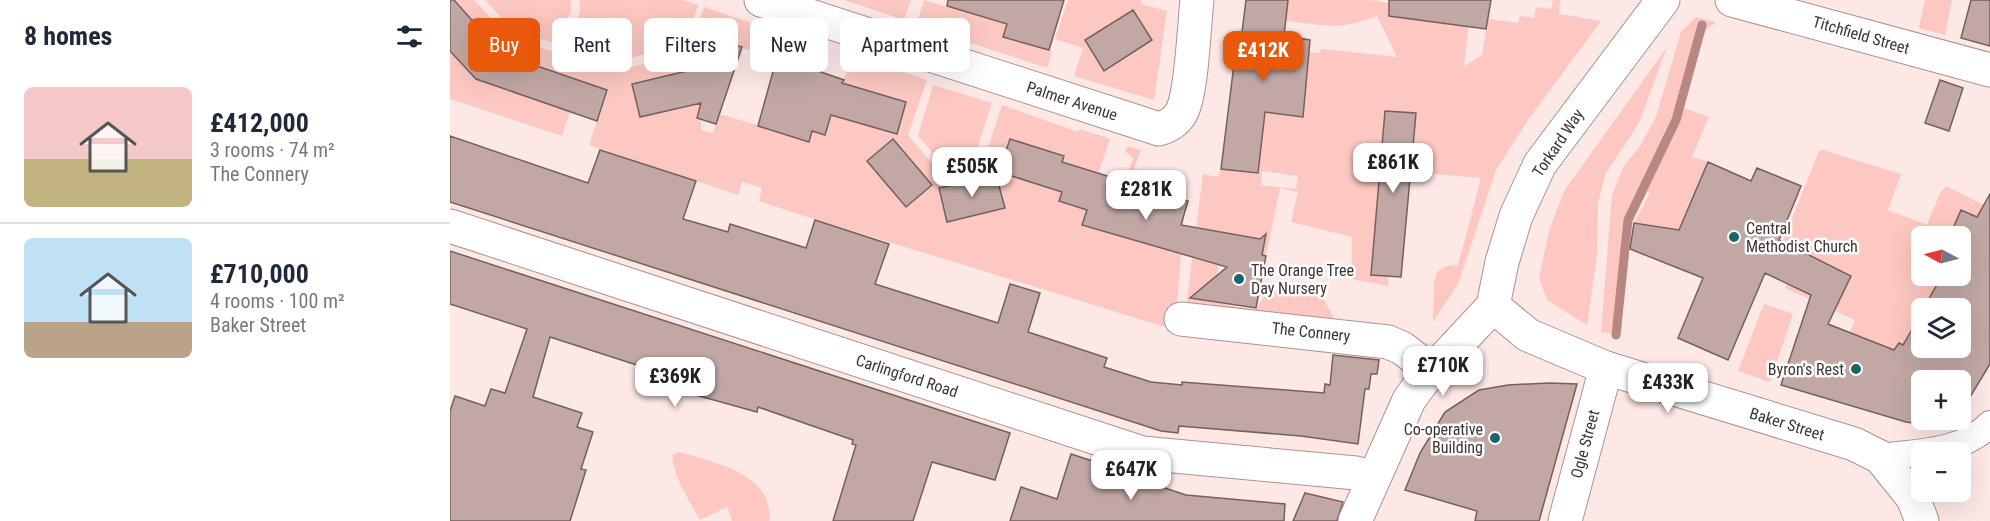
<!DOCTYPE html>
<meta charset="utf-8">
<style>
body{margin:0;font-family:"Roboto Condensed",sans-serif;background:#f6f6f7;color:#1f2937;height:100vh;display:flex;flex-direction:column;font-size:22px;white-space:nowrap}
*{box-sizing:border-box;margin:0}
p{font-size:20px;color:#747a83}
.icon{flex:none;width:33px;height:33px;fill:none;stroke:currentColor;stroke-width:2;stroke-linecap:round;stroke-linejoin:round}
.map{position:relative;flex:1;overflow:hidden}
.side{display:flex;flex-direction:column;background:#fff;width:450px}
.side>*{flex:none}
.guide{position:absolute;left:18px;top:18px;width:570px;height:54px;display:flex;gap:12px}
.needle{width:39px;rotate:277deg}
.fabs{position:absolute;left:1461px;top:226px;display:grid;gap:12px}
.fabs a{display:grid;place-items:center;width:60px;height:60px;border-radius:9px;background:#fff;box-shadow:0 6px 24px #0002;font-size:30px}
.price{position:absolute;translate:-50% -51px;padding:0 14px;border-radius:12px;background:#fff;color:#222;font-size:20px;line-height:39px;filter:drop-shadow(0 2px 3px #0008)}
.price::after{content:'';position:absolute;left:50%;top:36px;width:18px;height:14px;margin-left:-9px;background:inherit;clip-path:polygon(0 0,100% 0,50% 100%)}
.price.active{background:#ea580c;color:#fff}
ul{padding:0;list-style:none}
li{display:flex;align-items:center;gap:18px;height:150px;padding:0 24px}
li+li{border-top:2px solid #e0e1e3}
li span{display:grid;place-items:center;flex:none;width:168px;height:120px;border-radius:9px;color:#555}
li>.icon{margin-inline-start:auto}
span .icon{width:72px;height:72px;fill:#fffc;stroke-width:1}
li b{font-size:26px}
h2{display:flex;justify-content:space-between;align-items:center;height:72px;padding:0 24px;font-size:26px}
.pill{padding:0 21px;border-radius:9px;background:#fff;box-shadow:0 6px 24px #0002;font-size:21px;line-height:54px}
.pill.active{background:#ea580c;color:#fff}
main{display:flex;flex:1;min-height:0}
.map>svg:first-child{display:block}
</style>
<main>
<section class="side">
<h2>8 homes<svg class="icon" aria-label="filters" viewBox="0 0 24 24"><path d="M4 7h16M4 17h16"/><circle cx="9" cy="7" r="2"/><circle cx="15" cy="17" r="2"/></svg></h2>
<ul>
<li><span style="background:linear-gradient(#f6c9c9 60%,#c2b280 0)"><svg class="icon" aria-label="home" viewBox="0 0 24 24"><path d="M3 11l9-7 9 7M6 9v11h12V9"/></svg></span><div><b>£412,000</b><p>3 rooms · 74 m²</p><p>The Connery</p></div></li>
<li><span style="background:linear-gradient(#bfe0f5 70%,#b9a48a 0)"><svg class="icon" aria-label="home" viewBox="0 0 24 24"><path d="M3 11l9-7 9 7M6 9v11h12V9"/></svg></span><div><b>£710,000</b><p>4 rooms · 100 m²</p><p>Baker Street</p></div></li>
</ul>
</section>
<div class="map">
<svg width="1540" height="521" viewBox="0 0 1540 521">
<rect width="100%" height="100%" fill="#fde8e6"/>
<path fill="#fcc8c1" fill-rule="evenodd" d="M4,0H24L50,28L33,82L120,111L112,136L0,99V51L9,61Z
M35,0H121V12L103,43L62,29Z
M130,0H233L248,5L236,45L157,63L112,47L130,13Z
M394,0H461L454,20Z
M474,0L548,22L564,0L554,37L602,51L597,68L466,25Z
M618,0H692L691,4L717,11L704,100L624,76L633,48L605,39ZM683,10L702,40L654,71L635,41Z
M838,0H920L1020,16L1014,66L1032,55L1038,19L1068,23L1070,16L1084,18L1086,7L1101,9L1103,0H1110L1109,14L1151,21L1078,120L1046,170L1008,284L983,322L984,284L987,272L996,266L1008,265L1031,178L960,172L965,114L935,111L921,274L938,276V286L902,279V237L841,222L848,192L830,188L816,256L812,255L814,240L766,231L762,253L770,255L762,302L806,310L816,292L869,291L886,322L735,315L753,174L768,177L771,169L807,173L815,108L829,100L855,102L856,91L830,88L833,36L850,38L849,51L870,53L871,49L947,57L927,16C890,31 874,25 836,21ZM812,171L848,176L846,189L811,185Z
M1475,0H1502L1495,35L1469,28Z
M254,7L377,48L371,64L316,128L359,142L362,131L375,135L402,55L477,80L458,135L489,172L533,163L552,105L628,132L630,129L660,139L648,174L621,165L609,200L637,210L632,225L657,233L683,158L675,151L677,146L691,150L675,194L723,250L734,217L725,330L348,214L309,201L312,188L292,182L288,195L139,145L157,91L49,53L54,35L162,72L239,52ZM269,41L332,60L331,62L326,60L307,125L269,114L263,133L251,130V104L255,71L260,72ZM239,70L247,104L190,117L182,84ZM456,102L447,134L390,117ZM560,139L614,156L604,188L550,172ZM418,161L481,186L456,207ZM545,175L554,208L497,222L490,188Z
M1246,17L1266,22L1255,31L1234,108L1259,117L1242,157L1258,162L1238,209L1223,259L1199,258L1204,226L1184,223L1200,193L1197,192L1182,222L1176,257L1171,335L1151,332L1162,195L1173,167L1190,146L1206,117L1231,32Z
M1217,47L1189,123L1156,173L1148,203L1147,255L1137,325L1097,300L1089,278L1099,231L1114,191Z
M483,85L542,103L525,154L492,164L468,136Z
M1373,150L1451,174L1438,210L1477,225L1490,193L1496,186L1540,208V223L1511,210L1514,239L1511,245L1510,237H1472V276H1492L1453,345L1449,343L1442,352L1408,364L1418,339L1400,332L1405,320L1335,288L1337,284L1386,307L1401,276L1341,246L1323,266L1369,151Z
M1314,304L1343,314L1320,382L1288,371Z
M229,452C262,462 325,473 319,521H282L277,507L250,520C242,505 219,469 223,454Z"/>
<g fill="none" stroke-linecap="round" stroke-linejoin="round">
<path stroke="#b98781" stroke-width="9" d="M1166,335L1178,220L1226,120L1252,25"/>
</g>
<path fill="#c1a8a5" stroke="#76605d" stroke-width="1.5" d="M0,0H4L52,54L157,90L147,121L26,79L0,51Z
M498,0H614L599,50L553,37L557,24L497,6Z
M796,0H838L834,36L860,40L853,117L815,112L808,173L771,169L787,40H791Z
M939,0H1041L1036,29L939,16Z
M1521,0H1540V46L1511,38Z
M683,10L702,40L654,71L635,40Z
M269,41L292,47L266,124L247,118L251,103L190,117L182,84L262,65Z
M339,54L371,64L368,71L394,80L392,83L456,102L447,134L381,115L375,135L362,131L359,142L308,126L327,57L337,60Z
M1490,80L1513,88L1499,131L1475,123Z
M935,111L966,113L951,277L921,275Z
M0,136L138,183L150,150L246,181L233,219L278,232L280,224L356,248L365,220L439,244L425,284L548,323L560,284L590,293L578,332L657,358L654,367L701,382L732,385V382L874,393L875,384L880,385L883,355L929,360L927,374H921L919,389H915L908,444L851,436L729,426L728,433L711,431L0,202Z
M443,139L482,185L456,207L417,161Z
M560,139L614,156L612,162L738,201L731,225L810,239L816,234L812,255L816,256L806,308L740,298L777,267L632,225L637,210L609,201L612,192L549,172Z
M1258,162L1301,181L1307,168L1351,186L1329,240L1401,276L1378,324L1444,350L1449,343L1453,345L1472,312V348H1510V309H1473L1492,276H1510V245L1514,239L1501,233L1511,210L1527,217L1540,194V364L1511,412L1510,381H1472V420H1498L1472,424L1456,422L1331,385L1361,295L1315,273L1278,360L1228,338L1253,278L1180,249L1184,223L1229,230Z
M546,175L555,208L497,222L489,188Z
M0,251L560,433L545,480L482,462L463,521H383L406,445L402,444L403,440L308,407L307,412L224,389L227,378L100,337L83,397L132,413L127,427L143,432L131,469L136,470L120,521H0V411L5,396L35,406L41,389L55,393L77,329L0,304Z
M1099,383L1127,384L1089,521H1025L1027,511L955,490L970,453L995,412L1029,390L1058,385Z
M621,454L658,466L657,469L736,495L835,504L834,521H560L571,487L607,499Z
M855,493L893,502L887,521H843Z"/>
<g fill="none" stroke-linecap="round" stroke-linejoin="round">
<defs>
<path id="pedestrian" d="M1430,457C1468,452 1512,453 1540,424"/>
<path id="minor" d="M311,0L709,129C719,126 726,122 731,113C742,95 744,25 747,0
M1282,0L1540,70
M0,226L692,453L906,473L924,477
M731,319L938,342L952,348L982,371
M1115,521L1156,368"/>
<path id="tertiary" d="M1043,306L1078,335L1156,368L1404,444L1430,457L1463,498L1472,521
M1043,306L1052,262L1066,216L1090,164L1213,0
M905,521L959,400L972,382L1043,306"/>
</defs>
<use href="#pedestrian" stroke="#ab9390" stroke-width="28"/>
<use href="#minor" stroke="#ab9390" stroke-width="35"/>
<use href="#tertiary" stroke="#ab9390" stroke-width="35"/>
<use href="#pedestrian" stroke="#fff" stroke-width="26"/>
<use href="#minor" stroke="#fff" stroke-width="33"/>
<use href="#tertiary" stroke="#fff" stroke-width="33"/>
</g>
<g fill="#18656d" stroke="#fff" stroke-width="2">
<circle cx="1284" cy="237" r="6"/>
<circle cx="789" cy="279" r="6"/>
<circle cx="1406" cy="369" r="6"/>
<circle cx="1045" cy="438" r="6"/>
</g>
<g text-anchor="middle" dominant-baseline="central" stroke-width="5" stroke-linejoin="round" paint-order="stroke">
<g font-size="16" fill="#3d3332" stroke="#fff">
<text transform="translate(1411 35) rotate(16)">Titchfield Street</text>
<text transform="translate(622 101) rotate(18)">Palmer Avenue</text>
<text transform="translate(1108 143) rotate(-56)">Torkard Way</text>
<text transform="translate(861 332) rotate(6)">The Connery</text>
<text transform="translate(457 376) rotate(18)">Carlingford Road</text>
<text transform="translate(1337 424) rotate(17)">Baker Street</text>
<text transform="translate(1135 444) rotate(-75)">Ogle Street</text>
</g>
<g font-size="16" fill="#3d3332" stroke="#fff" text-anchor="start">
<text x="1296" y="228">Central<tspan x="1296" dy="18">Methodist Church</tspan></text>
<text x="801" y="270">The Orange Tree<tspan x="801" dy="18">Day Nursery</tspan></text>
<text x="1394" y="369" text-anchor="end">Byron's Rest</text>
<text x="1033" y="429" text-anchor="end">Co-operative<tspan x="1033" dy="18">Building</tspan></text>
</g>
</g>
</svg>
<div class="fabs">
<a><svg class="needle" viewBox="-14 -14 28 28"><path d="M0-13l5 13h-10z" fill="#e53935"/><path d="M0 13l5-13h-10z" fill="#747a83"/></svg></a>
<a><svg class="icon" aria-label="layers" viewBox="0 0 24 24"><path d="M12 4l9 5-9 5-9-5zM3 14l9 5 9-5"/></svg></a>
<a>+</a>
<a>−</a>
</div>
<b class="price active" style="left:813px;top:82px">£412K</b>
<b class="price" style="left:943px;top:194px">£861K</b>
<b class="price" style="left:522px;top:198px">£505K</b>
<b class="price" style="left:696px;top:221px">£281K</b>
<b class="price" style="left:993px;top:397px">£710K</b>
<b class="price" style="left:225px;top:408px">£369K</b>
<b class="price" style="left:1218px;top:414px">£433K</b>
<b class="price" style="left:681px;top:501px">£647K</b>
<div class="guide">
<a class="pill active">Buy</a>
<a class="pill">Rent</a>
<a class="pill">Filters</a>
<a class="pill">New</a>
<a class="pill">Apartment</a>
</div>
</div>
</main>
